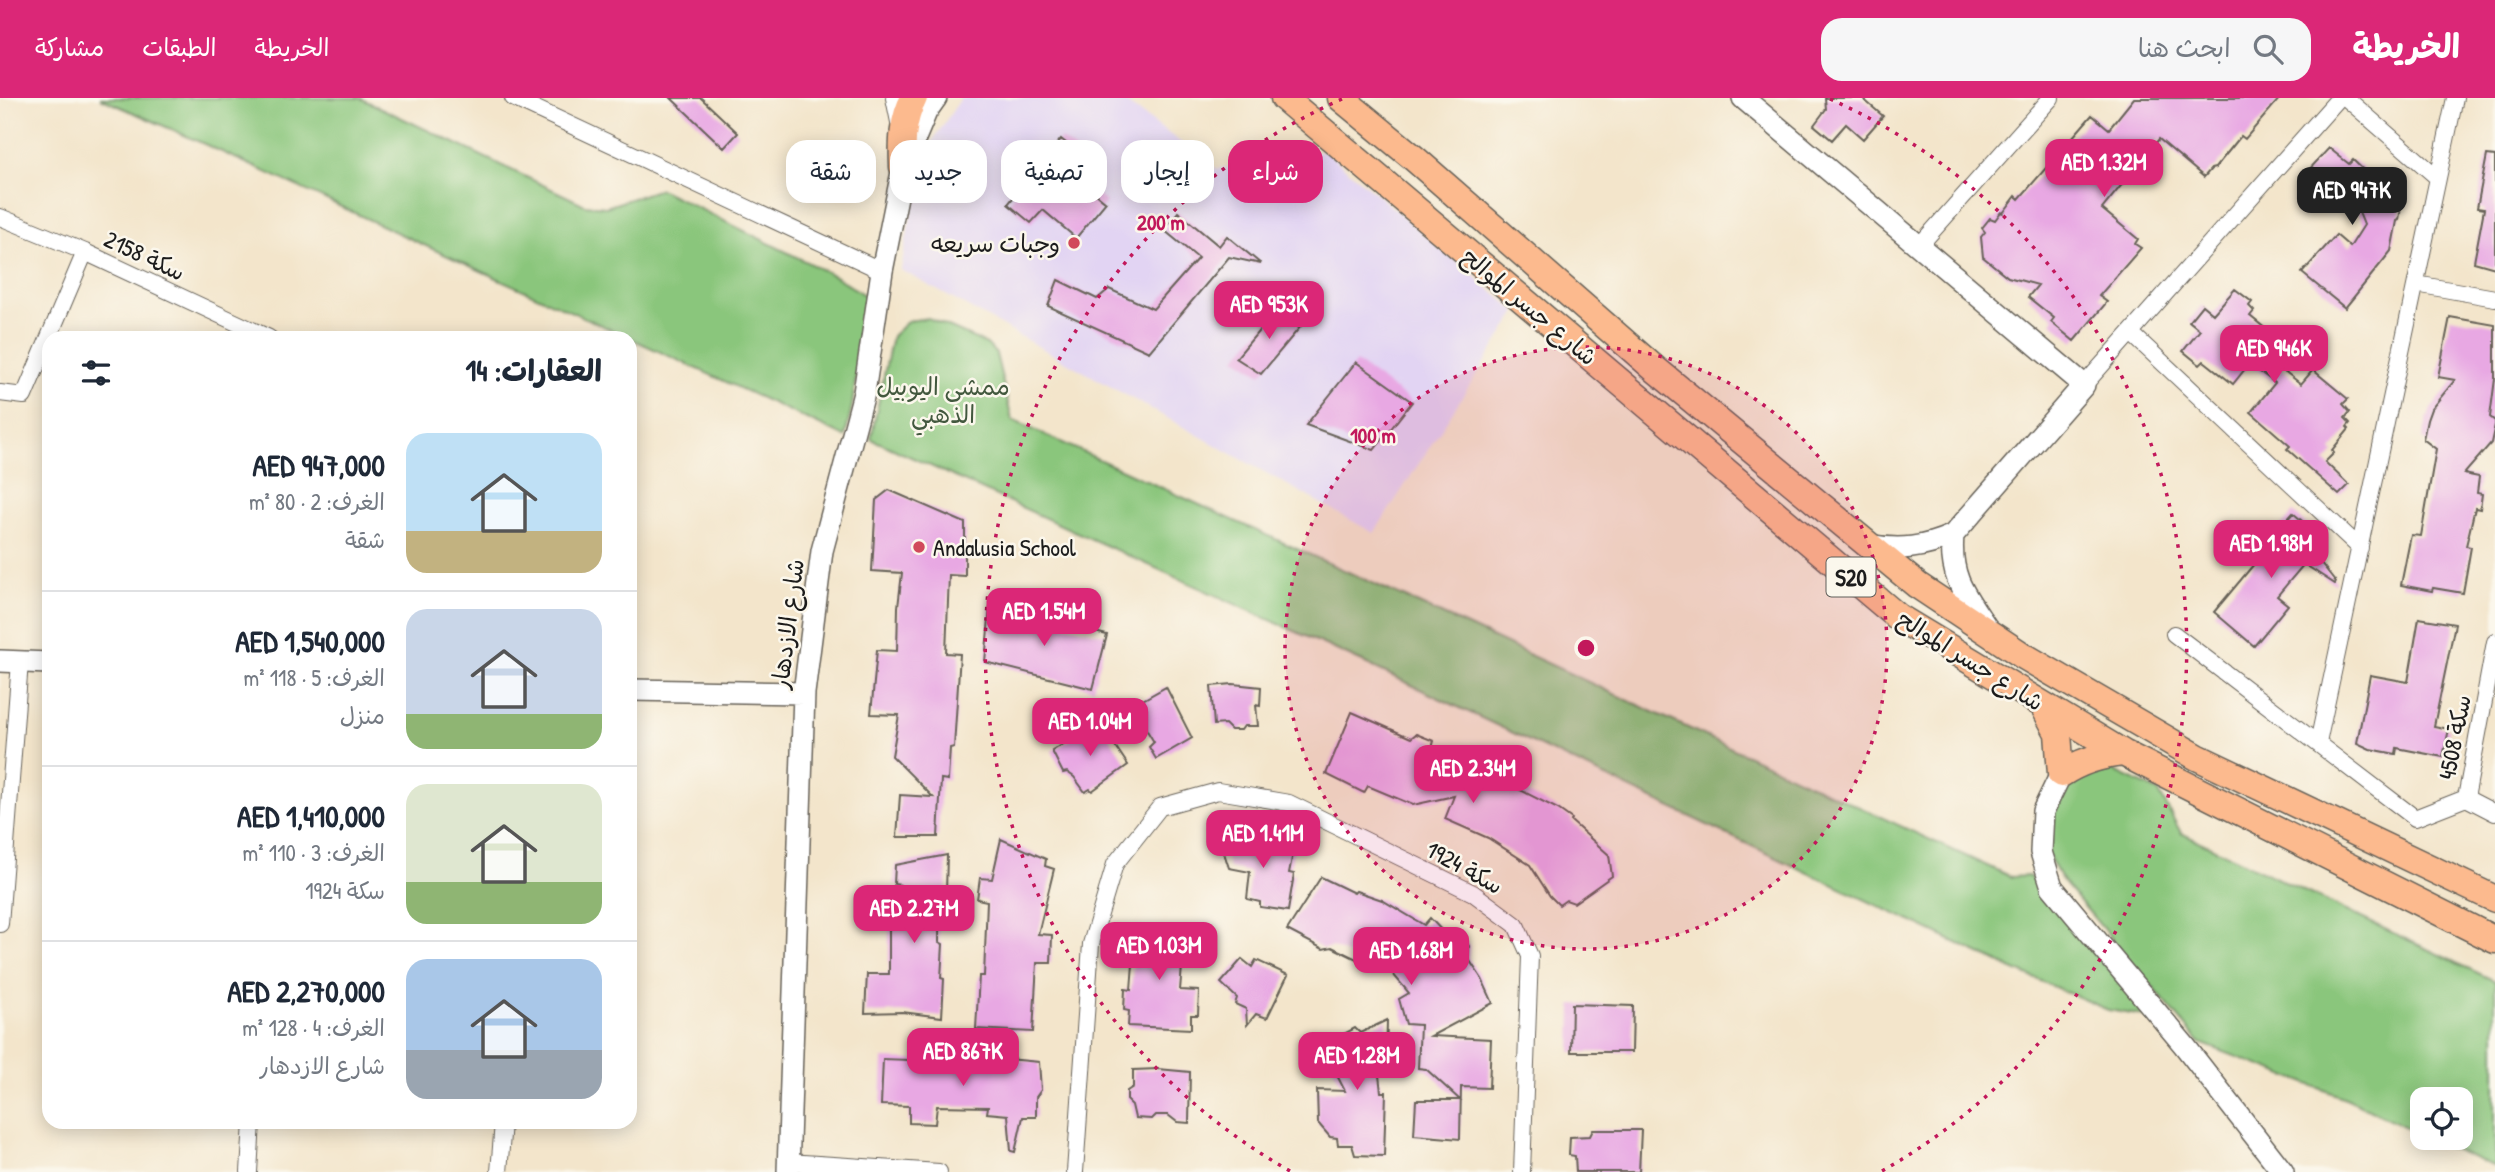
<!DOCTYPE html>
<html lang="ar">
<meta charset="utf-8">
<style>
body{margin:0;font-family:"Patrick Hand","Playpen Sans Arabic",sans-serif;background:#f6f6f7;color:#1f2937;direction:rtl;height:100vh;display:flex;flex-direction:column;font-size:26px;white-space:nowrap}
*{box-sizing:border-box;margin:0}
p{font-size:23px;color:#747a83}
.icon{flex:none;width:38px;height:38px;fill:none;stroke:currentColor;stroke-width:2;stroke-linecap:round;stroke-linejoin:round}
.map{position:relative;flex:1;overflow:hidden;direction:ltr}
.side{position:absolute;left:42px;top:233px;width:595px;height:798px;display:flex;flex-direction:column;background:#fff;border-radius:21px;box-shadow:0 4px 18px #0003;direction:rtl}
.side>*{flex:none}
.banner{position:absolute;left:658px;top:42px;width:665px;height:63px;direction:rtl;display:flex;gap:14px}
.buttons{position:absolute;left:2410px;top:989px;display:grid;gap:14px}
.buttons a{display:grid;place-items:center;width:63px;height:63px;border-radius:14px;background:#fff;box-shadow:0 4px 18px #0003;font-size:35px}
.price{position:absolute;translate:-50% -60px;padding:0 16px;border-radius:14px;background:#db2777;color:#fff;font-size:23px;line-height:46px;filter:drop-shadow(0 2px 4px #0008)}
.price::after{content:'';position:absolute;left:50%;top:42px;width:21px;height:16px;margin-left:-10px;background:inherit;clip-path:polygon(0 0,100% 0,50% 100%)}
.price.on{background:#222;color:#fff}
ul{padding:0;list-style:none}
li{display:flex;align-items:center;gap:21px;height:175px;padding:0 35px}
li+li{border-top:2px solid #e0e1e3}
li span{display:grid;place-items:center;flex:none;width:196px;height:140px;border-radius:21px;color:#555}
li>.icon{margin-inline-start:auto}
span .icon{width:84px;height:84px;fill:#fffc;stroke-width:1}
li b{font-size:30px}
h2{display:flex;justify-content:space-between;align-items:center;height:84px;padding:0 35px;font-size:30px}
.pill{padding:0 24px;border-radius:21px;background:#fff;box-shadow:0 4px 18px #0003;font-size:24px;line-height:63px}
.pill.on{background:#db2777;color:#fff}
header{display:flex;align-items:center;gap:42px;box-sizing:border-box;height:98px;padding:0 35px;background:#db2777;color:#fff}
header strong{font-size:33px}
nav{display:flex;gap:38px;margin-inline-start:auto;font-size:24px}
.search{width:490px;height:63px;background:#f6f6f7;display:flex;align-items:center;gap:18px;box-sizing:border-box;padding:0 24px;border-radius:21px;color:#747a83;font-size:26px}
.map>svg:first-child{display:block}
</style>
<header>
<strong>الخريطة</strong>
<div class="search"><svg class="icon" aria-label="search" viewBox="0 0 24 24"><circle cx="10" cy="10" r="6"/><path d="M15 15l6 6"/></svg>ابحث هنا</div>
<nav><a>الخريطة</a><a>الطبقات</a><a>مشاركة</a></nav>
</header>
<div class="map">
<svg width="2495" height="1074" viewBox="0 0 2495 1074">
<rect width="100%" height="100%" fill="#fbf7ec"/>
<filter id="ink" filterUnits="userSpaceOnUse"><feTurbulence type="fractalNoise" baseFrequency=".0143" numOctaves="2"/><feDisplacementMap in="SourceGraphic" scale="14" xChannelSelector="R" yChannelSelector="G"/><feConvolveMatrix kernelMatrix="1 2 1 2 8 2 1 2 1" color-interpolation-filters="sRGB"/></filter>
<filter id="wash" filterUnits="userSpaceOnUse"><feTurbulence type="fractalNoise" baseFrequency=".00686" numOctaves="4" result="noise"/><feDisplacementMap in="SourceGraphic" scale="28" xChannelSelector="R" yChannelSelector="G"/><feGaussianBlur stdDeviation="1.57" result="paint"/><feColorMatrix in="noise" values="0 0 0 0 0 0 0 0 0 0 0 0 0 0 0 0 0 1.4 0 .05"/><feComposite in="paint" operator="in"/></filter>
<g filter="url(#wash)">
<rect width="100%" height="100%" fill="#f3e5cb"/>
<path fill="#e2d4f3" d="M961,0H1120L1217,71L1325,53L1517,214L1374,435L901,172L913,105L932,44Z"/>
<path fill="#8ac67c" stroke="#53714c" stroke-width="2" d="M100,0H360L585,107L606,109L660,91L835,178L867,199L852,308L845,339C713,277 581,218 448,158C332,105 217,50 100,0Z
M928,220L987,246L996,256L1012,322L1454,522L2011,779L2029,778L2150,919L2108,912L2001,866L1367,566L871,341L892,238L908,223Z
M2100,666L2159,694L2181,735L2495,883V1069L2427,1040H2460V1001H2422V1037L2348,1001L2200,945L2061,781L2048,757L2053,703L2075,679Z"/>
<g id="blocks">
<path fill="#e8a8e3" d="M671,0H701L738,35L724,50Z
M1825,0H1862L1883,18L1863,41L1846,26L1832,42L1814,27L1826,11Z
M2134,0H2280L2245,41L2241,38L2215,70L2211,71L2204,79L2159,41L2102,111L2138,141L2135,146L2141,150L2099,198L2107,204L2074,243L2051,224L2054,220L2028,199L2038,187L2008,179L1983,159L1981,139L1985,134L1982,130L1990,120L1995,122L2001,114L2003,115L2016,98L2019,101L2092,17L2109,31Z
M1061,41L1086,61L1073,77L1106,104L1076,140L1043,112L1031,125L1008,106Z
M2329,50L2349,66L2353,62L2376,84L2378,82L2401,102H2396V108L2401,109L2399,122L2397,123L2391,153L2345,210L2302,175L2336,137L2350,149L2364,127L2358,112L2367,103L2317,104L2316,98L2302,86L2307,80L2305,76Z
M2487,57L2495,58V170L2474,164L2484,111L2477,110Z
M1178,114L1219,148L1227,138L1261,166L1229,159L1149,254L1048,208L1058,182L1097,201L1109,191L1153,211L1198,160L1164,132Z
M2235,191L2252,204L2249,208L2254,213L2250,218L2277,240L2265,255L2275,266L2301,286L2313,272L2348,301L2343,306L2350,314L2345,320L2350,325L2347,329L2349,331L2332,352L2334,355L2325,364L2349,387L2339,397L2287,351L2290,348L2251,314L2275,285L2249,266L2233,286L2204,263L2200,267L2183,253L2200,232L2189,223L2202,207L2213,216Z
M1279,209L1301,228L1261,276L1236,260Z
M2450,219L2495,227V281L2490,319L2495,323V327L2491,345L2464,376L2479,379L2477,395L2482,396L2480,411L2475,410L2466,448L2471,449L2463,495L2433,490L2432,493L2401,487L2411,437L2421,438L2436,351L2423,341L2427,322L2431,311L2455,282L2438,279Z
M1356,264L1412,304L1374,352L1306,327Z
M889,392L965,425V478L949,477L946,555L960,556L954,649L950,650L948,682L941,681L938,739H897L900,697L933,699L892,658L899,617L871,616L877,552L897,553L898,509L902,475L872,473L876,402Z
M2293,415L2324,442L2313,455L2336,484L2335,486L2304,466L2277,498L2288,507L2254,548L2214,514L2265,453L2262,450Z
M990,509L1107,537L1093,591L985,564Z
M2419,520L2455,526L2434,628L2449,631L2443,659L2397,650L2396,656L2370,651L2357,645L2370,577L2408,584Z
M1233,586L1261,589L1260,608L1256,607L1258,628H1244L1241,632H1231L1225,626L1214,627L1211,588Z
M1166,589L1192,640L1156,661L1149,649L1154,644L1132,608Z
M1352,614L1411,640L1416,636L1434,643L1431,653L1444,664L1456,670L1469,666L1558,711L1572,721L1571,723L1609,757L1612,778L1574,805L1566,802L1559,807L1550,798L1530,767L1488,740L1445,721L1454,698L1413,707L1368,688L1364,695L1326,676Z
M1099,624L1128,667L1092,693L1090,691L1085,694L1074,679L1067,674L1063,675L1052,653Z
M1218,737L1245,744L1274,745L1294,750L1289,775L1294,776L1288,813L1260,809V804L1247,801L1250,774L1229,770Z
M1001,741L1046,761L1045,768L1054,771L1038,836L1052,837L1051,865H1037L1033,934L976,931L979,878H984L987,803L977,801L980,780L992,781Z
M947,757L946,795L940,794L939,844L943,846L941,880L944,881L942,919L902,914L865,915L867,876H889V830L893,829L894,818H908L900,787L894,786L895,767Z
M1321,779L1354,795L1356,793L1382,802L1424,827L1430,820L1447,838L1455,831L1469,848L1468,860L1482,881L1493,905L1431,938L1491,941L1489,990L1461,989L1460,1041L1414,1037L1416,1002H1460L1426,971L1418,970L1420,927L1406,926L1399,901L1409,895L1382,863L1377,871L1332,849L1323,851L1287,832Z
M1136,828L1185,833L1180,892L1199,893L1198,917H1191V931L1128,928L1129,913L1124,912L1125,891L1131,892Z
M1242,861L1252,869L1256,862L1288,877L1267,920L1256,916L1247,927L1246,911L1235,906L1237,900L1221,885Z
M1572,906L1633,908L1632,954H1571Z
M1387,922L1386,965L1378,969L1381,994H1386L1384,1058L1355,1057L1352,1047H1338L1337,1040L1330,1039L1318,1025L1317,992L1345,993L1326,956L1330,952L1327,945L1355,930L1360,935Z
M989,959L1039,964L1041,992L1036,999V1019H1023L1015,1054L1011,1053L1008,1017L987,1015L988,1009L937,1008L935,1026L909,1025V1008L881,1007L883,961L989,965Z
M1158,971L1190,974L1189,1025L1177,1024L1168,1017H1156L1152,1021L1135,1020L1132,1007L1127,1002V993L1133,989V972Z
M1593,1032H1641L1639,1074H1576L1575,1058L1569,1057L1570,1039L1590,1038Z"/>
</g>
</g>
<g filter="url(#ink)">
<use href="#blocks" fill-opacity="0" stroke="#676259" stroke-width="2"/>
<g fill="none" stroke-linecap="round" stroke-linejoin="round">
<defs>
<path id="minor" d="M513,0L882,173
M894,0L900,29
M2346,0L2438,80
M0,119L85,154L269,240
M1919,148L2051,0
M2416,186L2495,200
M2131,235L2360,450
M2084,287L2339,0
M0,295L24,298L85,154
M2174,536L2415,720L2466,700L2495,715
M2318,645L2455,0
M2466,700L2495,544
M0,826L20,564
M788,1064L939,1074
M249,1074L252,1024
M499,1074L503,1024
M1075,1074L1091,846L1115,766L1160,709L1218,693L1289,705L1473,795L1516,827L1530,858L1522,1074"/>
<path id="tertiary" d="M1743,0L2084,287L1953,437C1924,450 1900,453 1868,447
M1953,437C1949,481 1966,498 1989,533
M0,563L49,565
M630,592L804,595
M2061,676L2043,713L2041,754L2052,789L2184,947L2283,1074
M788,1074L804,595L822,453L864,295L882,173L903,69L926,14L936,0"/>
<path id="primary" d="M1284,0L1898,519L2123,655L2495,842
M1341,0L1415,61L1655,271L1917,487L2022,557L2197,659L2495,801
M903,69C902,45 902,22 914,0
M2043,607L2058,635L2061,676C2081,663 2100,657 2123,655"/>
</defs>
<use href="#minor" stroke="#676259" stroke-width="18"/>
<use href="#tertiary" stroke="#676259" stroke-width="24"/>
<use href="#primary" stroke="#676259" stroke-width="29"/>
<use href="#minor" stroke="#fff" stroke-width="16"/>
<use href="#tertiary" stroke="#fff" stroke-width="21"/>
<use href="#primary" stroke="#fcba8e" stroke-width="26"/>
</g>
</g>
<circle cx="1586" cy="550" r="301" fill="#c2185b" fill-opacity=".12"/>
<g fill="none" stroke="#c2185b" stroke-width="3.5" stroke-dasharray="3.5 7">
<circle cx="1586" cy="550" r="301"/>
<path d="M1290 1073A601 601 0 0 1 1342 1M1830 1A601 601 0 0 1 1882 1073"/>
</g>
<g fill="#d1495b" stroke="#fbf7ec" stroke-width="2.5">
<circle cx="1074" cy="145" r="7"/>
<circle cx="919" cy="449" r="7"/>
</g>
<g text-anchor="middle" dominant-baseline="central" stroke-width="5" stroke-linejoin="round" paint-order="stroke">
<rect fill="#fbf7ec" stroke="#5f5e5a" stroke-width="2" x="1826.5" y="459.5" width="49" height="39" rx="5"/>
<g font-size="23" font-weight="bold" fill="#1c1c1c">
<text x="1851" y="479">S20</text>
</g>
<g font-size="24" fill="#1c1c1c" stroke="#fbf7ec" text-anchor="end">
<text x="1060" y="145">وجبات سريعه</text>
<text x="933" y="449" text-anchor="start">Andalusia School</text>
</g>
<g font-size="24" fill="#1c1c1c" stroke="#fbf7ec">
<text transform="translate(145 157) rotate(25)">سكة 2158</text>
<text transform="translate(1530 208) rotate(40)">شارع جسر الموالح</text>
<text transform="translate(787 526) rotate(-83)">شارع الازدهار</text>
<text transform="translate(1971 562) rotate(32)">شارع جسر الموالح</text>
<text transform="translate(2454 639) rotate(-79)">سكة 4508</text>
<text transform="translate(1465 769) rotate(29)">سكة 1924</text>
</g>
<g font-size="24" fill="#42583e" stroke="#fbf7ec">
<text x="943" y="288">ممشى اليوبيل<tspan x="943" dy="28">الذهبي</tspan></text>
</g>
</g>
<circle cx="1586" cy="550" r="10" fill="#c2185b" stroke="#fbf7ec" stroke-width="3.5"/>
<g font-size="21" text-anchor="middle" font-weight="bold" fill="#c2185b" stroke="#fbf7ec" stroke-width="5" stroke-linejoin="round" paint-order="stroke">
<text x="1161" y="132">200 m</text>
<text x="1373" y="345">100 m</text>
</g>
</svg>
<div class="buttons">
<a><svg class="icon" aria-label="locate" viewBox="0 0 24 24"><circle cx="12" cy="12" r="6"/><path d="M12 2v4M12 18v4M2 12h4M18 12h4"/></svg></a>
</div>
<b class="price" style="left:2104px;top:101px">AED 1.32M</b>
<b class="price on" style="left:2352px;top:129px">AED 947K</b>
<b class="price" style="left:1269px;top:243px">AED 953K</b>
<b class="price" style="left:2274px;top:287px">AED 946K</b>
<b class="price" style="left:2271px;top:482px">AED 1.98M</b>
<b class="price" style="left:1044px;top:550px">AED 1.54M</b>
<b class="price" style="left:1090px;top:660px">AED 1.04M</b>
<b class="price" style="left:1473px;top:707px">AED 2.34M</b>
<b class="price" style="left:1263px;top:772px">AED 1.41M</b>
<b class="price" style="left:914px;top:847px">AED 2.27M</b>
<b class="price" style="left:1159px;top:884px">AED 1.03M</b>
<b class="price" style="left:1411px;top:889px">AED 1.68M</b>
<b class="price" style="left:963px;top:990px">AED 867K</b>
<b class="price" style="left:1357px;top:994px">AED 1.28M</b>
<div class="banner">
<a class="pill on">شراء</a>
<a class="pill">إيجار</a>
<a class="pill">تصفية</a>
<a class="pill">جديد</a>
<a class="pill">شقة</a>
</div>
<section class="side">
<h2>العقارات: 14<svg class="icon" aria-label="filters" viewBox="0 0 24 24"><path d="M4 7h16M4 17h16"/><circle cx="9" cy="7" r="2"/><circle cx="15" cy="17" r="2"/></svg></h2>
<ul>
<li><span style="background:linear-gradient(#bfe0f5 70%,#c2b280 0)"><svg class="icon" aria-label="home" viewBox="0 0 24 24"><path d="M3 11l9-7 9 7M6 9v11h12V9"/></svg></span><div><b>AED 947,000</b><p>الغرف: 2 · 80 m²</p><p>شقة</p></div></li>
<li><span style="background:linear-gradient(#c9d6e8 75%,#8fb573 0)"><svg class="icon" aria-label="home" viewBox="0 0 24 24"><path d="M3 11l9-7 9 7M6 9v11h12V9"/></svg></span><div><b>AED 1,540,000</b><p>الغرف: 5 · 118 m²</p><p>منزل</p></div></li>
<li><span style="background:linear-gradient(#dfe7d0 70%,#8fb573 0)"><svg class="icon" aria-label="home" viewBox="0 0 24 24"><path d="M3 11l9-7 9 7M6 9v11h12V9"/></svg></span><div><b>AED 1,410,000</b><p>الغرف: 3 · 110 m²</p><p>سكة 1924</p></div></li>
<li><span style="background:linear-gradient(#a9c7e8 65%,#9aa5b1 0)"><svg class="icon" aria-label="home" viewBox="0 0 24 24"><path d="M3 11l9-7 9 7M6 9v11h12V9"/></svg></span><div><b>AED 2,270,000</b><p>الغرف: 4 · 128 m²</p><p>شارع الازدهار</p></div></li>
</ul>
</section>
</div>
